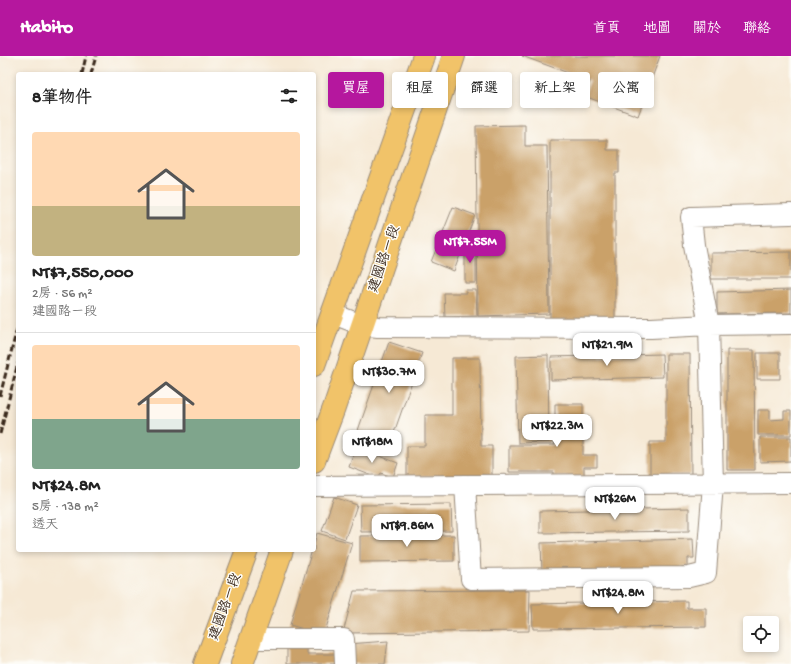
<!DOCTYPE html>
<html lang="zh-TW">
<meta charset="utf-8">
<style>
body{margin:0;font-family:"Gochi Hand","LXGW WenKai TC",sans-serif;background:#f2f2f2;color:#222;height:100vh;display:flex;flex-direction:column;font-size:15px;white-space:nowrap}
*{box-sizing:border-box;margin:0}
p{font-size:13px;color:#767676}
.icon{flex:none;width:22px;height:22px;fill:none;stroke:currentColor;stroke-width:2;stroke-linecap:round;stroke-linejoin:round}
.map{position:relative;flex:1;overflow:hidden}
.drawer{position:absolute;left:16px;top:16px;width:300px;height:480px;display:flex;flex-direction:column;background:#fff;border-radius:4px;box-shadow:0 2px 6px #0003}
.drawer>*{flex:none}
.guide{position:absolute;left:328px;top:16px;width:380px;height:36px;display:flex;gap:8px}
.fabs{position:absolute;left:743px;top:560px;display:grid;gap:8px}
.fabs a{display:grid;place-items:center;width:36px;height:36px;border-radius:4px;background:#fff;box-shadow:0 2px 6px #0003;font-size:20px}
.price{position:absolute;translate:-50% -34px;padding:0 9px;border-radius:8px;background:#fff;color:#222;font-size:13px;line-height:26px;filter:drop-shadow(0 1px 2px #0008)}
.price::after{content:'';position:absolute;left:50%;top:24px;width:12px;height:9px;margin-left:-6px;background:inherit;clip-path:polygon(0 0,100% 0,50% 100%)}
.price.current{background:#b5179e;color:#fff}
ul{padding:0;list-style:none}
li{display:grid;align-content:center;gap:8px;height:212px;padding:0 16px}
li+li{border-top:1px solid #e0e0e0}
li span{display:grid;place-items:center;height:124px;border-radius:4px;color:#555}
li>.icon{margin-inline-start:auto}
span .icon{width:72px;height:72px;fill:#fffc;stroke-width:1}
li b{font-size:17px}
h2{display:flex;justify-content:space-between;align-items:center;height:48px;padding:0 16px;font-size:17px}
.pill{padding:0 14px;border-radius:4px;background:#fff;box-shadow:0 2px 6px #0003;font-size:14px;line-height:36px}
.pill.current{background:#b5179e;color:#fff}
header{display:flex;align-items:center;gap:24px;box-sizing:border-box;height:56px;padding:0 20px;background:#b5179e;color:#fff}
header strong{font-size:19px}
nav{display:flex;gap:22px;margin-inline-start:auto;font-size:14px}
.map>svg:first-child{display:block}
</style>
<header>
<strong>Habito</strong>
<nav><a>首頁</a><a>地圖</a><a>關於</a><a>聯絡</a></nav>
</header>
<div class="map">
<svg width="791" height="608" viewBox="0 0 791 608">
<rect width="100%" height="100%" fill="#fdfcf7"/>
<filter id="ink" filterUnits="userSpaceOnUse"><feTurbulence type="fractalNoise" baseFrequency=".025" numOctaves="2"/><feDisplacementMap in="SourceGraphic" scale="8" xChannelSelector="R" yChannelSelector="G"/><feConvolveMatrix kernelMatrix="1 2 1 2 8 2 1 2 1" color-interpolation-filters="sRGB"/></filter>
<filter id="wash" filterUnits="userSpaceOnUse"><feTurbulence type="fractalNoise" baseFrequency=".012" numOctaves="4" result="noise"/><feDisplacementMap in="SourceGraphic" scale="16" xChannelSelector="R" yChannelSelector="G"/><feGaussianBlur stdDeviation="0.9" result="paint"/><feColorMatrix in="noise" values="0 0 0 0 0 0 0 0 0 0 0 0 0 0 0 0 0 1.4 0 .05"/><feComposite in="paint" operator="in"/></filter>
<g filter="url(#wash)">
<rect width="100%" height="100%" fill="#f6e9d5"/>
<g id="blocks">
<path fill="#caa169" d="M522,0H660L638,60L584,40L590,25Z
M525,69V90H547L549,258L478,260L476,70Z
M550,84H607V94H619V117H615V270H550Z
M453,151L475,159L454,215L431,206Z
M465,188H476V227H465Z
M791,196V223H711V197Z
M466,234H476L477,260L445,261L444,237H466Z
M791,234V257L717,258V236Z
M389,286L422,297L389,391L356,380Z
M727,294H754L755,414H727Z
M757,297H780V323H757Z
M662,298L663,321L551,324V301Z
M666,298H690L691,419H650V386H666Z
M548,299L549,386L518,387L516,300Z
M452,302H480L481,390H492V420H407V390H425V359H452Z
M555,348H583V399H597V411H584V421H554V416H509V389H555Z
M758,354H770V364L784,363V355H791V379H758Z
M760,381H791V405L760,406Z
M356,391L398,407L393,421L381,417L378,422L349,411Z
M334,441L357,449L345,483L322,475Z
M451,448L452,475L361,476L360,449Z
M689,452V475L540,477V455Z
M317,477L352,487L324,579L290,569L312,494H314V488Z
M454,479V505L360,506V480Z
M693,483L694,502H688V510L681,511V518L542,516L541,487Z
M530,534L529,575L343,577L354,535Z
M687,545V552H706V571L533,573L532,548Z
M388,585L385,608H348V588Z
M287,590H307V598H337V608H287Z"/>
</g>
</g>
<g filter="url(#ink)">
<use href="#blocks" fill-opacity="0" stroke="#988a7a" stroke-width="1"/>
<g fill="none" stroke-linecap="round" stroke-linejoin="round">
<defs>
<path id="minor" d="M333,258L362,269L378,271L651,272L709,269L791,268
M465,429L471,523L689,521L706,517L713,428L709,269L694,189L691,161L791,158
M314,430L791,427
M251,583H344L345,608"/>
<path id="major" d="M314,309L424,0
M314,405L334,352L454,0
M205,608L247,494
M242,608L282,494"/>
</defs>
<use href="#minor" stroke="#988a7a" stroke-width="22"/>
<use href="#major" stroke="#988a7a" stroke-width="24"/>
<use href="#minor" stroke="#fff" stroke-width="20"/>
<use href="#major" stroke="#f1c369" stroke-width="22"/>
<path stroke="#3b2a1e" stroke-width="3" stroke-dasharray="6 3" stroke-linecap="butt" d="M82,18L86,0
M91,18L96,0
M0,340L18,269
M0,378L18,307"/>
</g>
</g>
<g text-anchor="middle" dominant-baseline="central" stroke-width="3" stroke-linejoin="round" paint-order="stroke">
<g font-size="14" fill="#3b2a1e" stroke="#fdfcf7">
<text transform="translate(385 203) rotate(-71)">建國路ㄧ段</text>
<text transform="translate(226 551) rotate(-70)">建國路ㄧ段</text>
</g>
</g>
</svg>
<div class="fabs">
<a><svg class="icon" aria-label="locate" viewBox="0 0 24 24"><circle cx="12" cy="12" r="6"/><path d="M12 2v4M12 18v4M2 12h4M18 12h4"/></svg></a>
</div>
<b class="price current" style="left:470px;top:208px">NT$7.55M</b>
<b class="price" style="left:607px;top:311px">NT$21.9M</b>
<b class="price" style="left:389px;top:338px">NT$30.7M</b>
<b class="price" style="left:557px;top:392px">NT$22.3M</b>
<b class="price" style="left:372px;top:408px">NT$18M</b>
<b class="price" style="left:615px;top:465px">NT$26M</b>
<b class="price" style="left:407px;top:492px">NT$9.86M</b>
<b class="price" style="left:618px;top:559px">NT$24.8M</b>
<div class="guide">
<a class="pill current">買屋</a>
<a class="pill">租屋</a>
<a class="pill">篩選</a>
<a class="pill">新上架</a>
<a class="pill">公寓</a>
</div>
<section class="drawer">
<h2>8筆物件<svg class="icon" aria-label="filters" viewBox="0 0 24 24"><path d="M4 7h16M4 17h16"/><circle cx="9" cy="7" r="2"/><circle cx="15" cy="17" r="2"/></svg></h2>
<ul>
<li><span style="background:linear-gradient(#ffd9b3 60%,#c2b280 0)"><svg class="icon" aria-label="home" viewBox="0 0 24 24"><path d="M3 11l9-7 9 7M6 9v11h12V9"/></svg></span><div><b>NT$7,550,000</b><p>2房 · 56 m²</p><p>建國路ㄧ段</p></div></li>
<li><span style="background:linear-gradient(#ffd9b3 60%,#7fa58c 0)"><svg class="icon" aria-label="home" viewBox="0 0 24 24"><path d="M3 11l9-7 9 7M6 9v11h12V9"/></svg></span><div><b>NT$24.8M</b><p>5房 · 138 m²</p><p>透天</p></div></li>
</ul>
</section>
</div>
